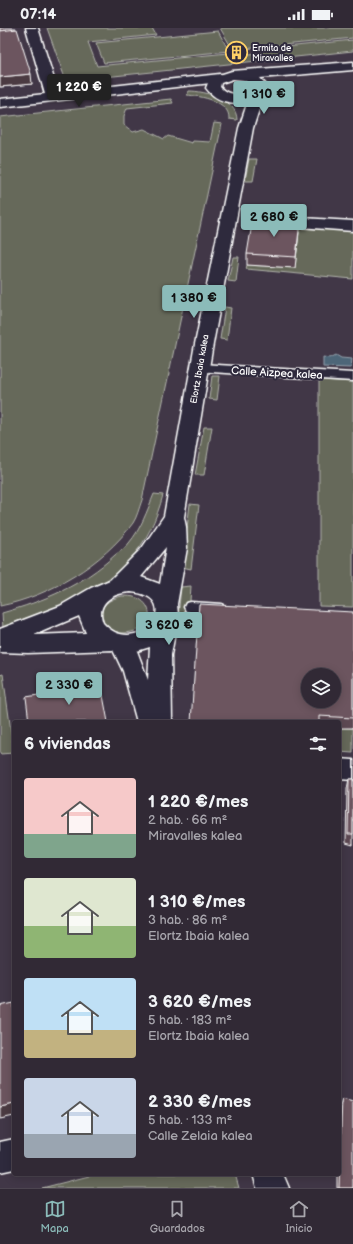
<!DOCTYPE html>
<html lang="es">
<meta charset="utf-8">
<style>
body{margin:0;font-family:"Balsamiq Sans",sans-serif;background:#3d3541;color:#f1f3f6;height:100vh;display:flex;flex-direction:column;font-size:15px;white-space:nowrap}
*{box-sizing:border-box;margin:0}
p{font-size:13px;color:#a8a6ad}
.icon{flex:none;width:22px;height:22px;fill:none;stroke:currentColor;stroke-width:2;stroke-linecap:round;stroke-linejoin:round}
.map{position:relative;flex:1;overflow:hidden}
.side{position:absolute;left:12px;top:692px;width:329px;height:456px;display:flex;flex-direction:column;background:#312935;border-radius:4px;box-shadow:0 2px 10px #0003,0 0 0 1px #4c4550}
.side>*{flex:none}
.controls{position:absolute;left:301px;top:640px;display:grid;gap:8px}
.controls a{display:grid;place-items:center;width:40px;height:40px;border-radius:50%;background:#312935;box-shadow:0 2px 10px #0003,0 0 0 1px #4c4550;font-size:20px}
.price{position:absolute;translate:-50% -34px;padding:0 9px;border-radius:4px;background:#8bbbb9;color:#111;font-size:13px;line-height:26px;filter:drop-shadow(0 1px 2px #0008)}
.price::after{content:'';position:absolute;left:50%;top:24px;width:12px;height:9px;margin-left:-6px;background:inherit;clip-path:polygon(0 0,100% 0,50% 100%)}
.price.current{background:#222;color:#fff}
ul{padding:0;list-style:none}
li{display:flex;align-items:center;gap:12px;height:100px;padding:0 12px}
li span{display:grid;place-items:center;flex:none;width:112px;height:80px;border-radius:4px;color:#555}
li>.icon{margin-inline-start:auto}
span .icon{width:48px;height:48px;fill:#fffc;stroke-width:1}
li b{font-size:17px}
h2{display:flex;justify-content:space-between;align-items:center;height:48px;padding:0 12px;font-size:17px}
.status{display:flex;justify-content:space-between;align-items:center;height:28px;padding:0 20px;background:#312935;direction:ltr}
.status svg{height:11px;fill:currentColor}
.tab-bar{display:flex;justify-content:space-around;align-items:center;height:56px;border-top:1px solid #4c4550;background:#312935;font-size:11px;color:#a8a6ad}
.tab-bar a{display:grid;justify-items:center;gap:2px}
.tab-bar .current{color:#8bbbb9}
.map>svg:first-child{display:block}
</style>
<div class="status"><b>07:14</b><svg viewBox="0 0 49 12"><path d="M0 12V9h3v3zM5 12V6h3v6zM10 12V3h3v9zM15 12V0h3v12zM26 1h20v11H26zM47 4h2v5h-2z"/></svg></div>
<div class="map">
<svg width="353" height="1160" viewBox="0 0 353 1160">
<rect width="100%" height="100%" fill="#413747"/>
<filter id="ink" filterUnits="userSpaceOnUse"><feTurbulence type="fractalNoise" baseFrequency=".025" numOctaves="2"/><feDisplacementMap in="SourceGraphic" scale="8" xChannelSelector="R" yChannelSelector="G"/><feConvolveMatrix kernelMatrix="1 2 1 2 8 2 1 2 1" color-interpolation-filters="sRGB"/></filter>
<g filter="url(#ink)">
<path fill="#66695a" stroke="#b2b4ac" d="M47,0H152L156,7L88,14L97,38L228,25L230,28L259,25L257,22L353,12V23L66,53Z
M220,0H353V10L233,22Z
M218,3L229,23L104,35L96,15Z
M189,63C205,63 237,71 237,92L229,91C230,73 200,68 187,67Z
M171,71L173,75L127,80L124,88V97L133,104L144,101L164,111L168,108L192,115L193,113L210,114L214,95L222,96L142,472C139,480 137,489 133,495C103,536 50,568 0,578V89Z
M249,131H257L253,153H245Z
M253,196L353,203V251L246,241L247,237L295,240L299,204Z
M233,229H239L236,254L228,253Z
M225,279L231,280L227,312L220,311Z
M212,348H220L217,372L209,371Z
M319,352L353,354V579L319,578Z
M204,399H212L204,447H195Z
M154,466L163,467C157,490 146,515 129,532C97,567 48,587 3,600L2,585C44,573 83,557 115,527C120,523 126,520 129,515C141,501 147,483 154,466Z
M190,476L199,477L191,541L182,539Z
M191,558L188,602L177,601L181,559Z
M122,568C127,568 132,568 137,570C150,575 154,591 142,599C112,620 78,579 122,568Z
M3,646L14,725L0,726V647Z
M339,700H353V725L339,724Z
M97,1146H235L239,1160H42Z"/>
<path fill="#4e6678" stroke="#95a3ae" d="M336,327L341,330L352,331L351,340L323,339V329L330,330Z"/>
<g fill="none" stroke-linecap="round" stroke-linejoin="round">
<defs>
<path id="lane" d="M200,336L353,345V353L196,343L194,340L196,337Z
M191,574L222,576L224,580L222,584C212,587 196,586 186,583L184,579L186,575Z"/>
<path id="street" d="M26,0H38L58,64L220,46L225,47L227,50L225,53L220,54L0,79V71L45,66Z
M251,187L353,193V203L245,195L243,192L245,189Z
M339,731L353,732V752L339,751Z
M14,1111V1141L0,1144V1114Z"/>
<path id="secondary" d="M353,34V42L260,50L268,59L265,63L253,100L213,316L184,489L186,499L187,520L177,576L178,588L171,627L172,694H137L123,643L113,622L28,625L0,624V601L60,578L91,560L110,552L142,520L164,488L195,316L239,100L248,73C232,77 216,74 206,60L210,50L232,43ZM233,51L244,52L254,59C245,68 229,69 220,59L221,55ZM166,519L160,556L141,549ZM131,564C188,569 137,633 103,595C95,575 113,565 131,564ZM79,588L86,605L34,607ZM150,619L148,652L137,623Z
M253,1146H283L289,1160H257Z"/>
</defs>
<use href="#lane" stroke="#fff" stroke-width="3"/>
<use href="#street" stroke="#fff" stroke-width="3"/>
<use href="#secondary" stroke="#fff" stroke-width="3"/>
<use href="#lane" fill="#2f2a3d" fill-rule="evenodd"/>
<use href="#street" fill="#2f2a3d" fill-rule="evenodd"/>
<use href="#secondary" fill="#2f2a3d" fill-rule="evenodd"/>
</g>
<path fill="#5d4852" stroke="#fff" d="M0,0H15L32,56L0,59V3L7,2L0,3Z
M299,204L295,240L247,237V226Z
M353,584V700H339V694H191Z
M349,751H353V817L346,815L347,761Z
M342,1071L353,1160H337V1146H339V1102L340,1079Z"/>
<path fill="#4c3b42" stroke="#fff" d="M31,46L32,56L0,59V49Z
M14,1076V1088L0,1091V1079Z"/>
<path fill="#6c545f" stroke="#fff" fill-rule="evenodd" d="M17,1L31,46L0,49V3Z
M253,190L300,193L296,229L247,226Z
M199,576L353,584V690L319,688V694H191ZM308,647H334V673H308Z
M101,657L108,694H29L26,669Z
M349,751H353V806H348Z
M14,975V1076L0,1079V978Z
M342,1071L353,1074V1160H339Z"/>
</g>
<defs>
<symbol id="building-ring" viewBox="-11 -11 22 22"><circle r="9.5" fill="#2f2a3d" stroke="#ffd166" stroke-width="1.5"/><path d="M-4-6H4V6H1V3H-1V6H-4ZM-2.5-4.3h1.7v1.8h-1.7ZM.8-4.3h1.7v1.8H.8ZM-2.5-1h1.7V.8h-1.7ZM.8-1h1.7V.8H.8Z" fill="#ffd166"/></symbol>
</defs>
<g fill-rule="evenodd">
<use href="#building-ring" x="224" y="12" width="25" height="25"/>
</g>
<g text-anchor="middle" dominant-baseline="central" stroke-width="4" stroke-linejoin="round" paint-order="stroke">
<g font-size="9" fill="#fff" stroke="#2f2a3d" text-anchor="start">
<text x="252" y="20">Ermita de<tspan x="252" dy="10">Miravalles</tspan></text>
</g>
<g font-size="9" fill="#fff" stroke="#2f2a3d">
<text transform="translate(200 341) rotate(-80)">Elortz Ibaia kalea</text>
</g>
<g font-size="11" fill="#fff" stroke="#2f2a3d">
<text transform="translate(277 345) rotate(3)">Calle Aizpea kalea</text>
</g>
</g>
</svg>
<div class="controls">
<a><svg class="icon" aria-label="layers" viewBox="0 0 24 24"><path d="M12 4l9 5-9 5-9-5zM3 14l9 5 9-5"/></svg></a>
</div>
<b class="price current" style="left:79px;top:80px">1 220 €</b>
<b class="price" style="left:264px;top:87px">1 310 €</b>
<b class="price" style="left:274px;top:210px">2 680 €</b>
<b class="price" style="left:194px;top:291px">1 380 €</b>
<b class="price" style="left:169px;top:618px">3 620 €</b>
<b class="price" style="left:69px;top:678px">2 330 €</b>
<section class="side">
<h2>6 viviendas<svg class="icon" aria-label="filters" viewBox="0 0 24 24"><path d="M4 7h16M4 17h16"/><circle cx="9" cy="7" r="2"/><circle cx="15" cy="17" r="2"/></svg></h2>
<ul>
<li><span style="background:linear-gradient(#f6c9c9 70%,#7fa58c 0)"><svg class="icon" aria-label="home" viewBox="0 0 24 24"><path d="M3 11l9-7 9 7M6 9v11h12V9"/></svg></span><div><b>1 220 €/mes</b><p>2 hab. · 66 m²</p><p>Miravalles kalea</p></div></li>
<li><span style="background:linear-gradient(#dfe7d0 60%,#8fb573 0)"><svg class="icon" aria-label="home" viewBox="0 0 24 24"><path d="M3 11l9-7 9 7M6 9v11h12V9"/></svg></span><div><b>1 310 €/mes</b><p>3 hab. · 86 m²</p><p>Elortz Ibaia kalea</p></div></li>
<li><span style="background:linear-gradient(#bfe0f5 65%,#c2b280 0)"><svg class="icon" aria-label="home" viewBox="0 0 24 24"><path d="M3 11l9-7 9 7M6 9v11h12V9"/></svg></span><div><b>3 620 €/mes</b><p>5 hab. · 183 m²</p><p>Elortz Ibaia kalea</p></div></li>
<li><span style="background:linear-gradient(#c9d6e8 70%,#9aa5b1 0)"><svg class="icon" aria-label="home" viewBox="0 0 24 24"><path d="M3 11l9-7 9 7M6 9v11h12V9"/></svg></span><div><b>2 330 €/mes</b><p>5 hab. · 133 m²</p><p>Calle Zelaia kalea</p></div></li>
</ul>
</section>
</div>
<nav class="tab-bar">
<a class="current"><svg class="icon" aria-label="map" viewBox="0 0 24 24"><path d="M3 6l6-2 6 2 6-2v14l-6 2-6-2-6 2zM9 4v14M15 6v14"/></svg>Mapa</a>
<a><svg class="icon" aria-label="saved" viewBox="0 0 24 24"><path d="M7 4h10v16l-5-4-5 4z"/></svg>Guardados</a>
<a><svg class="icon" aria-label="home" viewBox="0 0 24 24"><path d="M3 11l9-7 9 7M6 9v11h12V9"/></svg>Inicio</a>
</nav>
